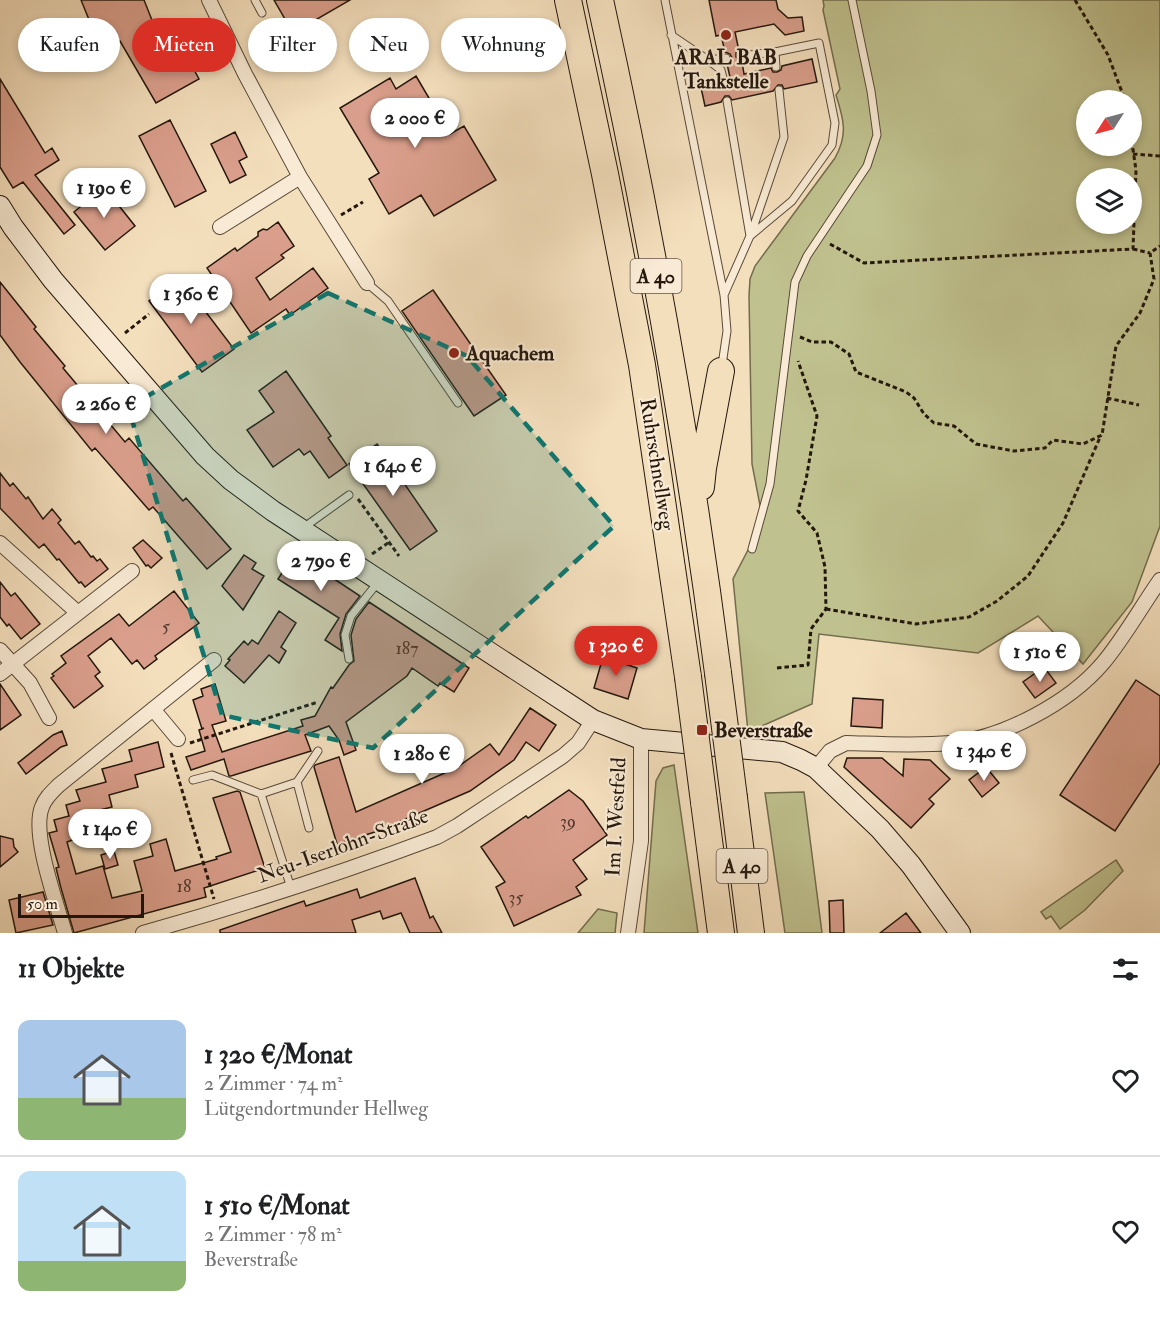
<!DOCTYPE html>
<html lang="de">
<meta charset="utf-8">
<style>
body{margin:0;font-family:"IM FELL Double Pica",serif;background:#f6f6f6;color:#202124;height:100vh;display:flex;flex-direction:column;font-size:22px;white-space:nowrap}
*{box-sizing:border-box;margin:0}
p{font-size:20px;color:#757577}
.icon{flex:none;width:33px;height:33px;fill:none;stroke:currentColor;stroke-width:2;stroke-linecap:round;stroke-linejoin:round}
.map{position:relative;height:933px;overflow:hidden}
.sheet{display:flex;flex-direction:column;background:#fff;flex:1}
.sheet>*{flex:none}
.guide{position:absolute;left:18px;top:18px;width:600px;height:54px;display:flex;gap:12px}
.needle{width:39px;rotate:234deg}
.tools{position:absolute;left:1076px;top:90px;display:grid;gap:12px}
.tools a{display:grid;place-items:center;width:66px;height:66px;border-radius:50%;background:#fff;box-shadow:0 3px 9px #0003;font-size:30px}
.scale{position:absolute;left:18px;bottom:15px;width:126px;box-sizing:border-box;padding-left:6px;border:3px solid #24170d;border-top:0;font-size:16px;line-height:21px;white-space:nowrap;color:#24170d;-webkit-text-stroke:4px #f8ead4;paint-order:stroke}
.price{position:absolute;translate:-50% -51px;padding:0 14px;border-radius:21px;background:#fff;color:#222;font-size:20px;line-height:39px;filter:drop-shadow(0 2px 3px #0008)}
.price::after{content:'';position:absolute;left:50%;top:36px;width:18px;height:14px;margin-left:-9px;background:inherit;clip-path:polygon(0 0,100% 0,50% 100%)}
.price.current{background:#d93025;color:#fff}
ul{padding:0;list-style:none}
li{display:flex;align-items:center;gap:18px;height:150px;padding:0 18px}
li+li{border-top:2px solid #e0e0e0}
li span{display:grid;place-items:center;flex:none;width:168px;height:120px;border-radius:12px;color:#555}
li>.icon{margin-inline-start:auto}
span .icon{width:72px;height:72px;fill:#fffc;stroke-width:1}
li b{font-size:26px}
h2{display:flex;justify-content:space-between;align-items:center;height:72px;padding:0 18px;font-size:26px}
.tag{padding:0 21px;border-radius:27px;background:#fff;box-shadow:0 3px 9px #0003;font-size:21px;line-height:54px}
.tag.current{background:#d93025;color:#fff}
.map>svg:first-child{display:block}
</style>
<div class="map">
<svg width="1160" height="933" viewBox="0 0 1160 933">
<rect width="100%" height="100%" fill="#f4dfbd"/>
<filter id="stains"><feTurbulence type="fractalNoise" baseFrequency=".00333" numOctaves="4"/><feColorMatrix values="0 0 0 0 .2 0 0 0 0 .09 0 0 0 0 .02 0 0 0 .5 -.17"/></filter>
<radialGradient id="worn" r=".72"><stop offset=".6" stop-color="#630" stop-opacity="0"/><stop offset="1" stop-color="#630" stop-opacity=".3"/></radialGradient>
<path fill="#bfc18e" stroke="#726c4e" stroke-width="1.5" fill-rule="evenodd" d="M823,0H1160V526L1132,602L1083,664L1038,616L978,653L819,634L812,704L748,732L733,579L763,521L752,464L749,296L750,279L755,266L835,158C848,135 844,120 836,95L840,89L823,10L824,6ZM1086,100H1131V146H1086ZM1086,178H1131V224H1086Z
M674,765L698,933H644L656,781L663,768Z
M804,792L822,933H785L765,793Z
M1116,860L1123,871L1085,910L1060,929L1051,916L1046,919L1041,912Z
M598,909L617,913L615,933H578Z"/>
<path fill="#da9f8c" stroke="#24170d" stroke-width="1.5" d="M81,0H144L161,43L175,35L199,79L156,103L120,41L101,49Z
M274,0H350L293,33Z
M709,0H776L778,9L788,18L802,17L804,31L785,35L774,24L735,32L739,51L736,53V57L742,62L744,74L771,68L773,72H777L781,70L782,66L812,59L817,82L784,89L782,85H778L773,91L732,100L729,96H725L721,102L705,106L700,83L718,79L721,83L726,82L730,77L727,64L732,58L730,54L725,52L721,35L716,36Z
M416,76L450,134L464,126L496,180L434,216L421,195L389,214L369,179L379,173L340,108L390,78L396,89Z
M0,79L45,153L52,148L59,160L35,175L75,225L64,234L23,182L13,188L0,167Z
M170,120L206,191L175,207L139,136Z
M235,132L247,157L239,161L246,175L230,183L211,144Z
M104,187L135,226L105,250L74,212Z
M278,222L294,246L281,255L284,258L256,278L270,300L313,268L328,288L290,315L286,309L251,333L207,268L235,248L237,251L258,236V232L263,229L267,230Z
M180,278L234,349L202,372L149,301Z
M0,282L36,327L34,329L65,366L63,368L125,442L129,438L183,501L186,498L231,549L207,569L153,507L149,510L95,448L92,451L20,362L0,335Z
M433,290L506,395L474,416L402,311Z
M286,371L331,436L328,438L347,465L329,478L310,451L304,455L299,449L273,467L247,430L274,412L259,391Z
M377,444L437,531L410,550L349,464Z
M0,473L10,486L13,483L26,499L28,497L43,519L52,509L61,520L58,523L75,544L79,541L91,557L93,556L97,561L100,559L108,569L85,587L81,582L79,583L59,559L57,560L44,544L39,548L0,508Z
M143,540L162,558L151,568L148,565L146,566L133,548Z
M295,553L360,596L346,614L340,634L342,651L325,640L339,618L278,579Z
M244,555L256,563L252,569L264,576L243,610L222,586Z
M0,582L11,596L15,593L40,624L21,639L9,624L7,626L0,617Z
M174,591L199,623L155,656L157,659L144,669L137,660L132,664L111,638L88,656L100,672L95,676L103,686L74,708L51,678L54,676L52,674L66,663L61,656L119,614L129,626Z
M369,602L469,668L454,692L440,683L438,686L412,668L407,676L346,722L356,750L344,755L339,740L329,726L305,735L311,751L231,776H229L224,759L191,770L186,757L205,751L199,730L204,728L202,729L193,700L203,696L201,689L215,684L226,721L212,725L222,752L303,726L301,720L315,716L331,687L333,688L349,665L354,661L351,635L356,619Z
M279,611L296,623L281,647L286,651L279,663L269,655L244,683L225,666L230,660L228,659L244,641L248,645L252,640L258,644Z
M613,656L626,660L625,664L637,668L628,699L594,688L603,657L611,660Z
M1044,667L1056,683L1035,698L1023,682Z
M1136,680L1160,696V763L1115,831L1060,795Z
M0,684L21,715L0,730Z
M853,698L883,700L882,728L851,726Z
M530,708L556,725L539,751L526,742L514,760L470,791L378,831L337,844L314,767L315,765L339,757L356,812L456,768L490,744L499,755Z
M62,731L67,745L61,747L26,774L18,763L53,735Z
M158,742L164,767L135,775L138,787L109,795L112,807L83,814L86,826L72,829L75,839L67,842L76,874L103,866L112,898L142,891L134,861L153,856L150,844L166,839L175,871L217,859L216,857L231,852L213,798L237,791L240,792L265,868L204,888L206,897L74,933L61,888L56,868L59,867L49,833L57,831L54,820L69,816L66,805L80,801L76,790L106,782L102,769L132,761L129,750Z
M847,758H882L903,776L904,759L930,760L950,779L929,799L934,804L911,828L844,767Z
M986,767L999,783L982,797L969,780Z
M569,790L583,801L607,835L573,860L587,879L576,887L581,895L514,926L496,887L505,882L481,847L526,816L528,818Z
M0,836L13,839L14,847L18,852L0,867Z
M114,851L118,865L105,869L101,855Z
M415,878L430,918L433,916L442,933H410L401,913L383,919L380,911L352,920L356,933H220V930L304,901L306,906L357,889L360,898Z
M43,892L53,925L16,933L9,900Z
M843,900L844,933H830L829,901Z
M906,913L921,933H880Z"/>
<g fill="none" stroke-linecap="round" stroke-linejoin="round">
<defs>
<path id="lane" d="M255,0L262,13
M665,0L724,295L727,331L722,365
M671,35L708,60L726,58
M775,52L776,67
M741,56L775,52L819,43L835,123L832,145L792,201L750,236
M708,60L721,70L723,78
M751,234L784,137L779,90
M367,283L388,301L458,403
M724,295L750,236L727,101
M303,528L349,495
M752,549L770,484L795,282L807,256L867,166L877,135L871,91L852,0
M349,659L345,635L351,616L379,581
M193,780L212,775L261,794L291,888
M297,782L309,828
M261,794L297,782L318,751"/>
<path id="street" d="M209,0L245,74L300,177L367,283
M220,227L300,177
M0,543L78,613
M0,650L30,683L49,718
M0,674L132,571
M153,709L178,739
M816,768L830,751L846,743C881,744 916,746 951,743C1003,738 1069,703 1103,663C1124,638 1141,607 1160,580
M65,933C57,904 31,834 42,807C45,798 52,792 59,785L214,660
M143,933C243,905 341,873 437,837L457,826L563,756L578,743L593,720
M628,933L641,841V739"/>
<path id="secondary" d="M0,206L13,227L53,280L205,456L231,480L273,511L593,720L641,739L782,752L801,760L816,768L880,829L911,865L960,933"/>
<path id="highway" d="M568,0L605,174L642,365L688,677
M600,0C649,223 689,447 718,673
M701,487L703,468L721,371
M734,798L751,933
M704,802L721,933"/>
</defs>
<use href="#lane" stroke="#584939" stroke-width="9"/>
<use href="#street" stroke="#584939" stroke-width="16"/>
<use href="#secondary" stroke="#24170d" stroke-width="22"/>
<use href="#highway" stroke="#24170d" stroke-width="28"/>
<path stroke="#24170d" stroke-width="3" stroke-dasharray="4.5 3" stroke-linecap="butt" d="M1075,0L1108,55L1125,100
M1133,154L1160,156
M341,215L363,202
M830,244L864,263L1133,249L1136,170L1131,136
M1133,249L1150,253
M125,333L149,314
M800,337L812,342H831L849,354L856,372L906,392L914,398L924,414L934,423L954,426L976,444L1014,451L1045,448L1053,440L1083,444L1102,435L1116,346L1140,313L1154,279L1150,253L1160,246
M1107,398L1139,405
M358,499L399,556
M372,554L388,543
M826,609L916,624L969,617L997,601L1028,576L1063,523L1101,435
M777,668L808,665L811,629L826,609L825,567L817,533L798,511L806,480L817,416L798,361
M190,743L318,702
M171,753L214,899"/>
<use href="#lane" stroke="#f8ead4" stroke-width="7"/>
<use href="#street" stroke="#f8ead4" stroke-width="14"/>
<use href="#secondary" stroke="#f8ead4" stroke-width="20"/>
<use href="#highway" stroke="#f4dfbd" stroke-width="26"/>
<defs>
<path id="highway-bridge" d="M718,673L734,798
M688,677L704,802"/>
</defs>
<use href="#highway-bridge" stroke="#24170d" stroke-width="28" stroke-linecap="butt"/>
<use href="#highway-bridge" stroke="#f4dfbd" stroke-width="26"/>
</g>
<path fill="#0f766e" fill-opacity="0.2" stroke="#0f766e" stroke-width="4.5" stroke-dasharray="12 8" stroke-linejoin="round" d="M328,293L467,356L614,526L373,748L222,715L128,407Z"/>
<g fill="#8f2418" stroke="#f8ead4" stroke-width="2">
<circle cx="726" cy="35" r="6"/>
<circle cx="454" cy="353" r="6"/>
<rect x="696" y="724" width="12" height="12" rx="3"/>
</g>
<g text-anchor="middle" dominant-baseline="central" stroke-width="4.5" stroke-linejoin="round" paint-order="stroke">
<g font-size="18" fill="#52392d">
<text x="166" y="626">5</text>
<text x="407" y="648">187</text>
<text x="568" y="821">39</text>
<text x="184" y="886">18</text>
<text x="516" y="897">35</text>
</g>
<g fill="#f8ead4" stroke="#645649" stroke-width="1.5">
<rect x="630.5" y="259" width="51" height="34" rx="4.5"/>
<rect x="716.5" y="849" width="51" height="34" rx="4.5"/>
</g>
<g font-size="20" font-weight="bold" fill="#24170d">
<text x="656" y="276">A 40</text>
<text x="742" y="866">A 40</text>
</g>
<g font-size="21" font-weight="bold" fill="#24170d" stroke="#f8ead4" text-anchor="start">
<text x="726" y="57" text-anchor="middle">ARAL BAB<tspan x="726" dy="24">Tankstelle</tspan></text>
<text x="466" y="353">Aquachem</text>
<text x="714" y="730">Beverstraße</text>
</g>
<g font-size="21" fill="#24170d" stroke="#f8ead4">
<text transform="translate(657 464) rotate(81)">Ruhrschnellweg</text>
<text transform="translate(616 817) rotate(-87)">Im I. Westfeld</text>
<text transform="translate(343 846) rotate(-20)">Neu-Iserlohn-Straße</text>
</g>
</g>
<rect width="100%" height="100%" filter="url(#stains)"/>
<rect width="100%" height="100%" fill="url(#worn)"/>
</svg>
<div class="tools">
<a><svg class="needle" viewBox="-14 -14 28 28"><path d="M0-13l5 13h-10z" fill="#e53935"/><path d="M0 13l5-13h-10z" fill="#757577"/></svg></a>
<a><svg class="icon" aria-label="layers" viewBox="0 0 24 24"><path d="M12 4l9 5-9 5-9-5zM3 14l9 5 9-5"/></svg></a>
</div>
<div class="scale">50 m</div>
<b class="price" style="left:415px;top:149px">2 000 €</b>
<b class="price" style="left:104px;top:219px">1 190 €</b>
<b class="price" style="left:191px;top:325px">1 360 €</b>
<b class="price" style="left:106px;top:435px">2 260 €</b>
<b class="price" style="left:393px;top:497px">1 640 €</b>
<b class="price" style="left:321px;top:592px">2 790 €</b>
<b class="price current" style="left:616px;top:677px">1 320 €</b>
<b class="price" style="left:1040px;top:683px">1 510 €</b>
<b class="price" style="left:984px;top:782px">1 340 €</b>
<b class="price" style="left:422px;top:785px">1 280 €</b>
<b class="price" style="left:110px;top:860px">1 140 €</b>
<div class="guide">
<a class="tag">Kaufen</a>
<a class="tag current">Mieten</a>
<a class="tag">Filter</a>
<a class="tag">Neu</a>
<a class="tag">Wohnung</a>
</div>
</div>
<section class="sheet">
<h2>11 Objekte<svg class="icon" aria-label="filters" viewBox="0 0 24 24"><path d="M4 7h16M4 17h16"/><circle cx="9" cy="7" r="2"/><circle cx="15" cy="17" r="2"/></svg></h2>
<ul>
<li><span style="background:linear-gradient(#a9c7e8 65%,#8fb573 0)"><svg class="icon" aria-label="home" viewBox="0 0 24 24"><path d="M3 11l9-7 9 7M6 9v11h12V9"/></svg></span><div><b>1 320 €/Monat</b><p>2 Zimmer · 74 m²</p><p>Lütgendortmunder Hellweg</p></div><svg class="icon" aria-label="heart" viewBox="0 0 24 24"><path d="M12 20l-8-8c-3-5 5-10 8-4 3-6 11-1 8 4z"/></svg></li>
<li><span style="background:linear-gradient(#bfe0f5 75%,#8fb573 0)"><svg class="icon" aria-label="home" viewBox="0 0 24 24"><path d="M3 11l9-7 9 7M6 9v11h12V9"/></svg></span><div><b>1 510 €/Monat</b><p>2 Zimmer · 78 m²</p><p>Beverstraße</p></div><svg class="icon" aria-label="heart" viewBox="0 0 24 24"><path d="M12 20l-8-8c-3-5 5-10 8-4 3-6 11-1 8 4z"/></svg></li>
</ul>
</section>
